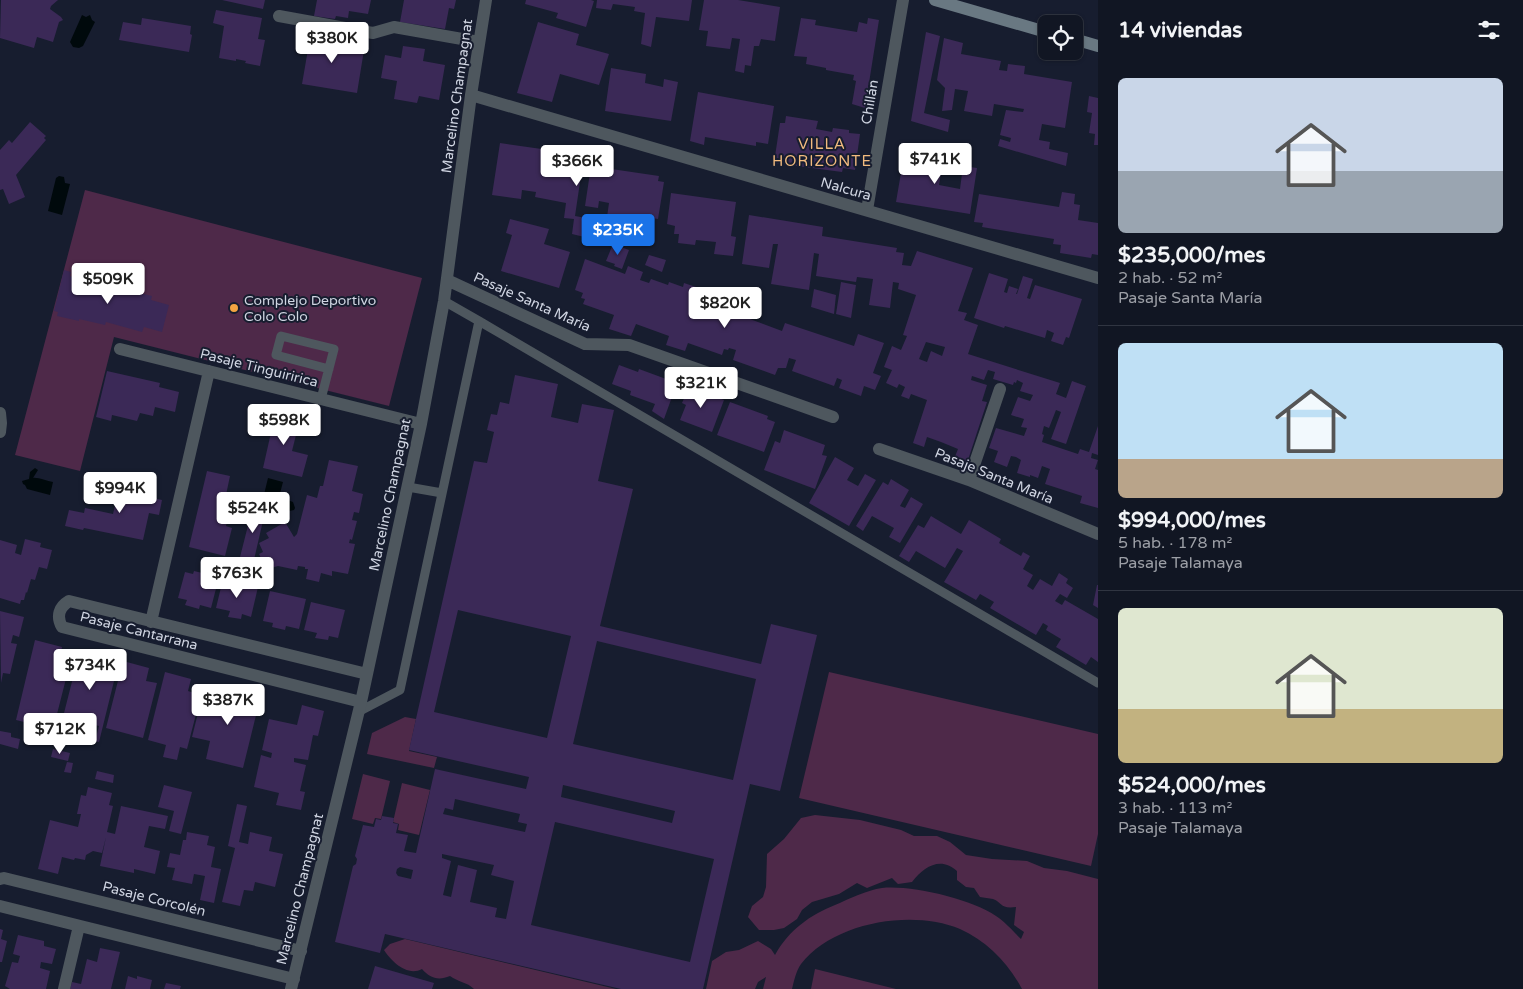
<!DOCTYPE html>
<html lang="es">
<meta charset="utf-8">
<style>
body{margin:0;font-family:"Varela Round",sans-serif;background:#1e2330;color:#f1f3f6;height:100vh;display:flex;flex-direction:column;font-size:19px;white-space:nowrap}
*{box-sizing:border-box;margin:0}
p{font-size:16px;color:#9c9fa6}
.icon{flex:none;width:28px;height:28px;fill:none;stroke:currentColor;stroke-width:2;stroke-linecap:round;stroke-linejoin:round}
.map{position:relative;flex:1;overflow:hidden}
.details{display:flex;flex-direction:column;background:#111623;width:425px}
.details>*{flex:none}
.fabs{position:absolute;left:1038px;top:15px;display:grid;gap:10px}
.fabs a{display:grid;place-items:center;width:45px;height:45px;border-radius:8px;background:#111623;box-shadow:0 1px 4px #0004,0 0 0 1px #303541;font-size:25px}
.price{position:absolute;translate:-50% -42px;padding:0 11px;border-radius:5px;background:#fff;color:#222;font-size:16px;line-height:32px;filter:drop-shadow(0 1px 2px #0008)}
.price::after{content:'';position:absolute;left:50%;top:30px;width:15px;height:11px;margin-left:-8px;background:inherit;clip-path:polygon(0 0,100% 0,50% 100%)}
.price.selected{background:#1a73e8;color:#fff}
ul{padding:0;list-style:none}
li{display:grid;align-content:center;gap:10px;height:265px;padding:0 20px}
li+li{border-top:1px solid #303541}
li span{display:grid;place-items:center;height:155px;border-radius:8px;color:#555}
li>.icon{margin-inline-start:auto}
span .icon{width:90px;height:90px;fill:#fffc;stroke-width:1}
li b{font-size:21px}
h2{display:flex;justify-content:space-between;align-items:center;height:60px;padding:0 20px;font-size:21px}
main{display:flex;flex:1;min-height:0}
.map>svg:first-child{display:block}
</style>
<main>
<div class="map">
<svg width="1098" height="989" viewBox="0 0 1098 989">
<rect width="100%" height="100%" fill="#171d2f"/>
<path fill="#4e2949" d="M85,190L422,278L389,406L114,337L80,471L15,455Z
M829,672L1098,734V834L1091,866L799,798Z
M405,717L416,719L409,751L437,757L434,768L367,754L372,733Z
M363,774L390,781L381,819L375,818L373,824L352,819Z
M402,783L430,790L419,835L398,830L399,824L393,822Z
M815,815L860,820L901,830L914,836H937L950,842L966,855L992,859L1027,861L1044,868L1067,871L1098,879V989H1022C1008,963 987,941 960,929C912,909 834,922 801,964C796,971 794,981 792,989H763L766,977L758,982L755,989H706L712,961L726,952L739,950L758,941L771,949L775,955C789,930 810,915 835,905C849,899 867,890 882,888C912,885 971,899 996,916C1005,922 1014,932 1021,939L1024,932L1014,925L1016,907C1000,909 1003,903 993,899C989,898 984,898 980,897L974,888L966,887L957,880V871C940,856 924,867 912,882L898,884L892,878L867,888L857,883L839,894L812,902L802,910L797,919L784,928L774,930H759L748,917L752,906L763,897L766,887L767,854L784,839L801,818Z
M405,939L616,989H474C467,982 458,982 450,976C438,981 430,978 422,969C407,977 391,961 384,950L390,944Z
M815,969L896,989H811Z"/>
<path fill="#00090c" d="M82,15L86,17L90,15L92,20L95,22L83,46L79,48L73,47L70,42Z
M59,176L64,177L65,183L70,184L62,215L48,211L56,178Z
M35,468L38,470L33,478C37,477 47,481 53,482L50,495L27,489L25,485L23,484L22,481L29,479L30,472Z
M268,478L283,482L279,497L293,502L295,508L294,510L285,512L261,507Z"/>
<path fill="#3b2957" fill-rule="evenodd" d="M1,0H58L51,6L50,9L61,17L63,20L59,22L53,42L37,37L34,48L0,38Z
M222,0H265L263,9Z
M317,0H371L368,14L349,11L348,18L336,16L335,19L314,16Z
M404,0H456L454,9L449,8L445,29L400,22Z
M526,0H591L594,1L586,27L556,18L558,13L525,4Z
M597,0H692L689,21L656,17L651,47L641,44L645,13L634,11L635,7L613,4L611,10L596,8Z
M704,0H738L780,7L775,41L761,39L759,46H754L751,66L745,65L744,73L735,71L740,39L732,38L730,49L706,46L708,31L699,30Z
M216,10L262,18L258,39L265,40L260,66L245,63L246,61L236,59V61L219,58L224,26L213,23Z
M142,18L191,26L190,34L192,35L189,52L119,40L123,22L141,25Z
M801,18L816,20L815,25L857,32L859,22L867,24L868,18L879,20L865,108L852,104L856,81L853,80L854,75L826,70V68L806,64L807,57L794,56Z
M538,22L579,34L576,45L609,54L599,85L560,74L552,102L517,93Z
M311,32L345,38L344,46L364,50L357,93L302,84Z
M926,32L940,36L924,113L950,120L948,132L911,121Z
M944,38L963,43L961,54L1001,61L999,70L1007,71L1008,64L1025,66L1024,74L1072,82L1065,128L1042,124L1039,140L1050,142L1049,149L1068,153L1066,166L998,146L1000,139L1010,142L1011,138L1000,135L1006,110L1023,112L1024,109L994,104L992,116L964,111L968,91L955,89L952,110L942,111L945,88L937,80Z
M403,46L425,49L423,61L445,65L439,100L419,96L417,103L394,99L397,81L381,78L385,55L401,58Z
M611,68L646,74L645,83L663,87L664,79L678,82L671,121L605,111Z
M698,92L774,106L768,144L756,142V146L705,137L704,145L690,141Z
M1089,96L1098,98V145H1094L1095,134L1089,133L1092,113L1087,112Z
M786,116L818,121L816,129L832,132L833,128L849,130V133L860,134L855,170L843,168L842,172L774,163L780,123H785Z
M30,122L46,136L44,138L46,140L16,175L25,197L9,204L3,189L0,190V150L9,140L12,143Z
M500,143L584,155L575,216L603,221L604,217H607L609,203L599,201L598,208L585,206L591,166L659,176L658,181L664,182L658,219L639,216L638,221L617,218L613,244L572,234L574,219L564,218L566,203L535,197L536,192L522,190L521,199L492,195Z
M914,151L944,156L939,185L960,189L963,166L977,168L970,214L896,202L902,167L911,168Z
M1062,192L1075,194L1074,204L1080,205L1078,220L1098,223V255L1092,254L1091,258L1060,253L1061,245L1053,244L1054,239L982,227L983,223L974,222L979,194L1059,207Z
M671,193L736,202L731,236L736,237L733,256L714,254L716,242L696,240L695,245L678,243L679,234H674L675,226L667,224Z
M749,215L823,227L822,236L897,248L896,252L904,253L902,265L911,266L917,251L973,268L958,311L967,313L964,320L978,325L968,354L1060,383L1056,394L1066,398L1072,381L1086,386L1066,444L1051,439L1061,412L1056,410L1049,428L1044,426L1042,434L1044,435L1042,442L1078,454L1080,449L1089,452L1098,426V455L1092,453L1091,458L1098,460L1095,469L1098,470V508L1080,503L1082,496L1045,484L1050,469L1042,466L1038,478L1030,475V477L1017,473L1021,460L1016,457L1011,456L1007,467L994,462L998,451L989,448L996,428L1024,436L1027,428L1021,427L1024,419L1011,415L1018,397L1030,401L1033,395L1020,391L1023,383L1017,380L1016,383L1014,382L1013,385L993,379L995,372L988,370L984,380L972,376L971,380L987,385L982,401L987,402L967,463L954,459L958,449L941,442L927,437L924,447L913,443L927,400L911,394L909,399L901,396L905,387L899,384L897,388L886,383L892,370L884,367L892,346L901,350L907,336L903,335L916,295L898,289L899,283L893,282L890,308L869,305L873,279L857,277L856,282L816,276L819,254L814,253L809,290L771,284L778,244H773L769,268L742,264ZM926,342L945,347L942,356L931,351L927,362L919,359Z
M510,219L549,229L544,244L570,252L559,288L501,271L512,235L506,233Z
M613,244L629,250L622,269L614,266L615,264L606,261Z
M649,255L666,260L662,272L645,265Z
M585,259L625,274L628,266L643,272L640,280L649,283L651,279L668,285L669,282L683,287L684,283L696,287L695,290L710,295L707,303L782,331L785,323L854,346L858,334L884,343L873,373L881,376L875,390L864,386L861,396L839,388L842,380L837,378L834,386L792,371L796,360L789,358L786,368H778L775,375L733,360L736,350L729,348L728,350L724,349L722,355L688,343L685,351L666,345L669,336L636,324L631,336L609,329L614,315L583,304L585,299L581,298L583,293L575,290Z
M64,270L71,272L70,276L152,296L151,300L169,305L162,332L144,327L142,332L106,322L105,325L79,319V321L57,316L58,312L54,311Z
M989,273L1008,279L1004,292L1007,293L1009,286L1018,289L1016,294H1017L1023,276L1033,279L1027,298L1030,299L1035,285L1082,299L1069,338L1066,337L1063,345L1051,341L1054,333L1047,330L1045,338L1005,326L1004,328L974,318Z
M841,282L856,285L851,318L836,314Z
M814,289L836,295L834,314L811,307Z
M619,365L638,372L639,369L677,383L664,419L652,411L655,404L630,395L631,391L612,384Z
M107,371L160,383L159,387L179,392L175,412L155,407L153,416L140,413L137,421L112,415L111,421L96,417Z
M515,375L558,384L551,417L578,423L582,404L614,410L598,481L633,489L600,626L761,664L771,624L817,635L780,791L750,784L703,989H621L385,934L380,953L335,942L353,866L356,864L357,859L355,856L363,825L374,827L376,819L381,820L382,816L394,818L393,823L398,824L396,833L408,835L404,851L416,853L435,769L526,789L529,777L409,750L474,461L487,463L494,432L487,430L491,414L497,415L500,402L509,404ZM458,610L571,636L547,738L434,712ZM597,641L756,679L733,780L573,744ZM563,785L675,811L672,823L561,797ZM455,799L520,814L518,822L527,824L525,832L443,814L445,808L453,810ZM555,822L714,859L690,962L531,925ZM442,854L494,865L491,875L514,881L506,919L495,917L497,908L470,902L477,870L458,865L451,897L443,895L451,861L442,858ZM400,867L413,870L411,879L398,876L396,873L397,869Z
M689,387L724,400L712,432L680,420L686,405L682,403Z
M730,402L768,416L767,419L775,422L764,452L717,435Z
M277,406L288,409L287,416L300,419L292,451L308,455L302,477L263,468Z
M784,430L825,445L822,455L827,456L815,489L764,470L775,441L780,443Z
M835,457L854,468L847,480L858,486L865,474L876,480L849,526L809,503Z
M329,460L358,466L352,491L363,494L359,513L354,512L352,520L357,521L352,540L350,539L349,543L355,544L348,574L332,571V576L321,573L319,582L306,579L308,569H305V567L298,566L297,570L278,566L271,568L268,565L265,566L259,554L263,552L259,543L269,538L266,533L285,522L294,537L297,534L307,495L317,498L320,486H323Z
M207,471L230,476L226,495L233,496L226,526L232,528L225,556L189,547Z
M891,479L909,490L900,506L905,508L911,497L923,504L900,543L889,537L894,528L872,516L863,531L856,526L883,482L888,485Z
M131,484L152,488L149,497L162,500L159,515L149,513L143,540L84,528L83,530L65,526L69,510L84,513L85,508L113,514L119,489L130,491Z
M255,498L262,499L259,511L265,512L253,564L239,561Z
M931,516L961,534L969,520L1001,539L999,543L1021,556L1023,552L1030,556L1023,569L1033,575L1027,586L1033,590L1040,579L1052,586L1059,573L1068,579L1066,583L1073,588L1067,598L1060,594L1055,601L1062,605L1065,600L1098,619V662L1091,657L1086,665L1056,647L1061,639L1046,630L1048,626L1043,623L1036,635L990,608L994,602L980,594L976,600L944,582L963,551L957,548L945,568L916,551L909,562L899,556L918,525L924,528Z
M25,539L41,543L40,547L52,550L47,569L39,567L35,580L31,579L27,593L26,592L24,600H21L20,604L0,598V540L17,545L15,553L21,555Z
M194,571L219,577L211,608L200,605L199,609L185,605L187,600L178,598L185,572L193,574Z
M223,579L258,587L251,617L242,614L241,619L228,617L230,611L216,608Z
M1097,585H1098V608L1093,605Z
M270,591L306,599L299,629L286,626L285,630L272,627L273,623L263,621Z
M311,602L345,610L338,638L329,636L328,640L315,638L317,633L304,630Z
M0,611L24,617L19,637L13,635L11,643L17,644L10,674L3,673L1,683Z
M35,640L62,647L59,661L70,663L57,714L61,715L55,738L47,737L49,728L16,720Z
M80,650L108,657L104,670L116,673L99,742L95,741L99,726L63,717Z
M123,661L149,668L146,681L157,683L143,738L106,728Z
M165,672L191,679L188,691L201,695L187,749L180,747L177,760L163,757L166,745L148,740Z
M231,688L261,695L243,768L206,759L210,741L192,737L203,693L214,695L212,703L226,707Z
M302,705L324,711L318,736L313,735L308,760L294,758V762L306,765L300,791L305,792L301,810L276,805L279,793L254,787L261,755L271,758L272,753L262,750L269,719L297,725Z
M0,731L11,733V737L20,739L18,749L0,744Z
M53,749L70,753L68,761L51,757Z
M67,762L73,763L71,773L64,772Z
M97,771L114,775L113,783L95,779Z
M164,785L192,792L181,834L169,831L174,811L158,807Z
M88,787L112,793L109,805L113,806L107,832L115,834L121,806L168,816L165,829L149,826L144,847L160,851L155,874L134,869V873L100,866L106,837L102,853L93,851L86,855L85,860L75,858L74,860L62,857L58,874L38,869L50,820L78,827L81,814H77L81,795L86,796Z
M237,804L247,806L239,842L248,844L250,832L272,837L269,851L283,854L275,887L255,882L253,891L244,890L240,906L222,902L235,848L228,846Z
M187,832L209,836L207,845L215,847L211,867L221,869L214,903L200,900L205,876L194,874L192,884L172,880L175,868L167,867L170,853L180,855L183,840H186Z
M0,929L3,930L1,939L7,941L2,962H0Z
M18,935L44,941V946L56,949L52,964L41,962L40,968L50,971L46,989H10L5,986L12,962L18,963L20,956L13,954Z
M100,948L120,952L111,989H70L72,982L81,984L87,959L97,962Z
M375,966L434,983L432,989H368Z
M128,976L137,979V976L152,980L150,989H125Z
M166,983L181,986L180,989H164Z"/>
<g fill="none" stroke-linecap="round" stroke-linejoin="round">
<path stroke="#4e575e" stroke-width="9" d="M479,321L1098,683
M321,399L334,349L281,336L276,355L329,369
M408,487L442,493
M358,712L400,690L479,321L444,301"/>
<path stroke="#4e575e" stroke-width="12" d="M279,16L367,32L373,33L394,27L479,42
M471,95L1098,278
M867,210L903,0
M447,280L585,344L629,345L833,417
M120,349L421,424
M0,413L1,423L0,432
M879,449L969,480L1098,534
M969,480L1000,389
M151,622L209,371
M361,702L62,627C56,616 59,607 69,601L367,674
M0,879L4,878L301,951
M0,906L294,979
M64,989L79,926
M291,989L361,702L421,424L444,301L471,95L486,0"/>
<path stroke="#697882" stroke-width="12" d="M935,0L1046,32
M1074,39L1098,46"/>
</g>
<circle fill="#f3a442" stroke="#171d2f" stroke-width="2" cx="234" cy="308" r="5"/>
<g text-anchor="middle" dominant-baseline="central" stroke-width="4" stroke-linejoin="round" paint-order="stroke">
<g font-size="14" fill="#d0d5e2" stroke="#171d2f">
<text transform="translate(457 96) rotate(-82)">Marcelino Champagnat</text>
<text transform="translate(870 102) rotate(-80)">Chillán</text>
<text transform="translate(846 189) rotate(16)">Nalcura</text>
<text transform="translate(532 302) rotate(24)">Pasaje Santa María</text>
<text transform="translate(259 368) rotate(14)">Pasaje Tinguiririca</text>
<text transform="translate(994 476) rotate(22)">Pasaje Santa María</text>
<text transform="translate(390 495) rotate(-78)">Marcelino Champagnat</text>
<text transform="translate(139 631) rotate(14)">Pasaje Cantarrana</text>
<text transform="translate(300 889) rotate(-76)">Marcelino Champagnat</text>
<text transform="translate(154 899) rotate(14)">Pasaje Corcolén</text>
</g>
<g font-size="14" fill="#d0d5e2" stroke="#171d2f" text-anchor="start">
<text x="244" y="300">Complejo Deportivo<tspan x="244" dy="16">Colo Colo</tspan></text>
</g>
<g font-size="15" letter-spacing="1" fill="#f2bb7f" stroke="#171d2f">
<text x="822" y="144">VILLA<tspan x="822" dy="17">HORIZONTE</tspan></text>
</g>
</g>
</svg>
<div class="fabs">
<a><svg class="icon" aria-label="locate" viewBox="0 0 24 24"><circle cx="12" cy="12" r="6"/><path d="M12 2v4M12 18v4M2 12h4M18 12h4"/></svg></a>
</div>
<b class="price" style="left:332px;top:64px">$380K</b>
<b class="price" style="left:935px;top:185px">$741K</b>
<b class="price" style="left:577px;top:187px">$366K</b>
<b class="price selected" style="left:618px;top:256px">$235K</b>
<b class="price" style="left:108px;top:305px">$509K</b>
<b class="price" style="left:725px;top:329px">$820K</b>
<b class="price" style="left:701px;top:409px">$321K</b>
<b class="price" style="left:284px;top:446px">$598K</b>
<b class="price" style="left:120px;top:514px">$994K</b>
<b class="price" style="left:253px;top:534px">$524K</b>
<b class="price" style="left:237px;top:599px">$763K</b>
<b class="price" style="left:90px;top:691px">$734K</b>
<b class="price" style="left:228px;top:726px">$387K</b>
<b class="price" style="left:60px;top:755px">$712K</b>
</div>
<section class="details">
<h2>14 viviendas<svg class="icon" aria-label="filters" viewBox="0 0 24 24"><path d="M4 7h16M4 17h16"/><circle cx="9" cy="7" r="2"/><circle cx="15" cy="17" r="2"/></svg></h2>
<ul>
<li><span style="background:linear-gradient(#c9d6e8 60%,#9aa5b1 0)"><svg class="icon" aria-label="home" viewBox="0 0 24 24"><path d="M3 11l9-7 9 7M6 9v11h12V9"/></svg></span><div><b>$235,000/mes</b><p>2 hab. · 52 m²</p><p>Pasaje Santa María</p></div></li>
<li><span style="background:linear-gradient(#bfe0f5 75%,#b9a48a 0)"><svg class="icon" aria-label="home" viewBox="0 0 24 24"><path d="M3 11l9-7 9 7M6 9v11h12V9"/></svg></span><div><b>$994,000/mes</b><p>5 hab. · 178 m²</p><p>Pasaje Talamaya</p></div></li>
<li><span style="background:linear-gradient(#dfe7d0 65%,#c2b280 0)"><svg class="icon" aria-label="home" viewBox="0 0 24 24"><path d="M3 11l9-7 9 7M6 9v11h12V9"/></svg></span><div><b>$524,000/mes</b><p>3 hab. · 113 m²</p><p>Pasaje Talamaya</p></div></li>
</ul>
</section>
</main>
